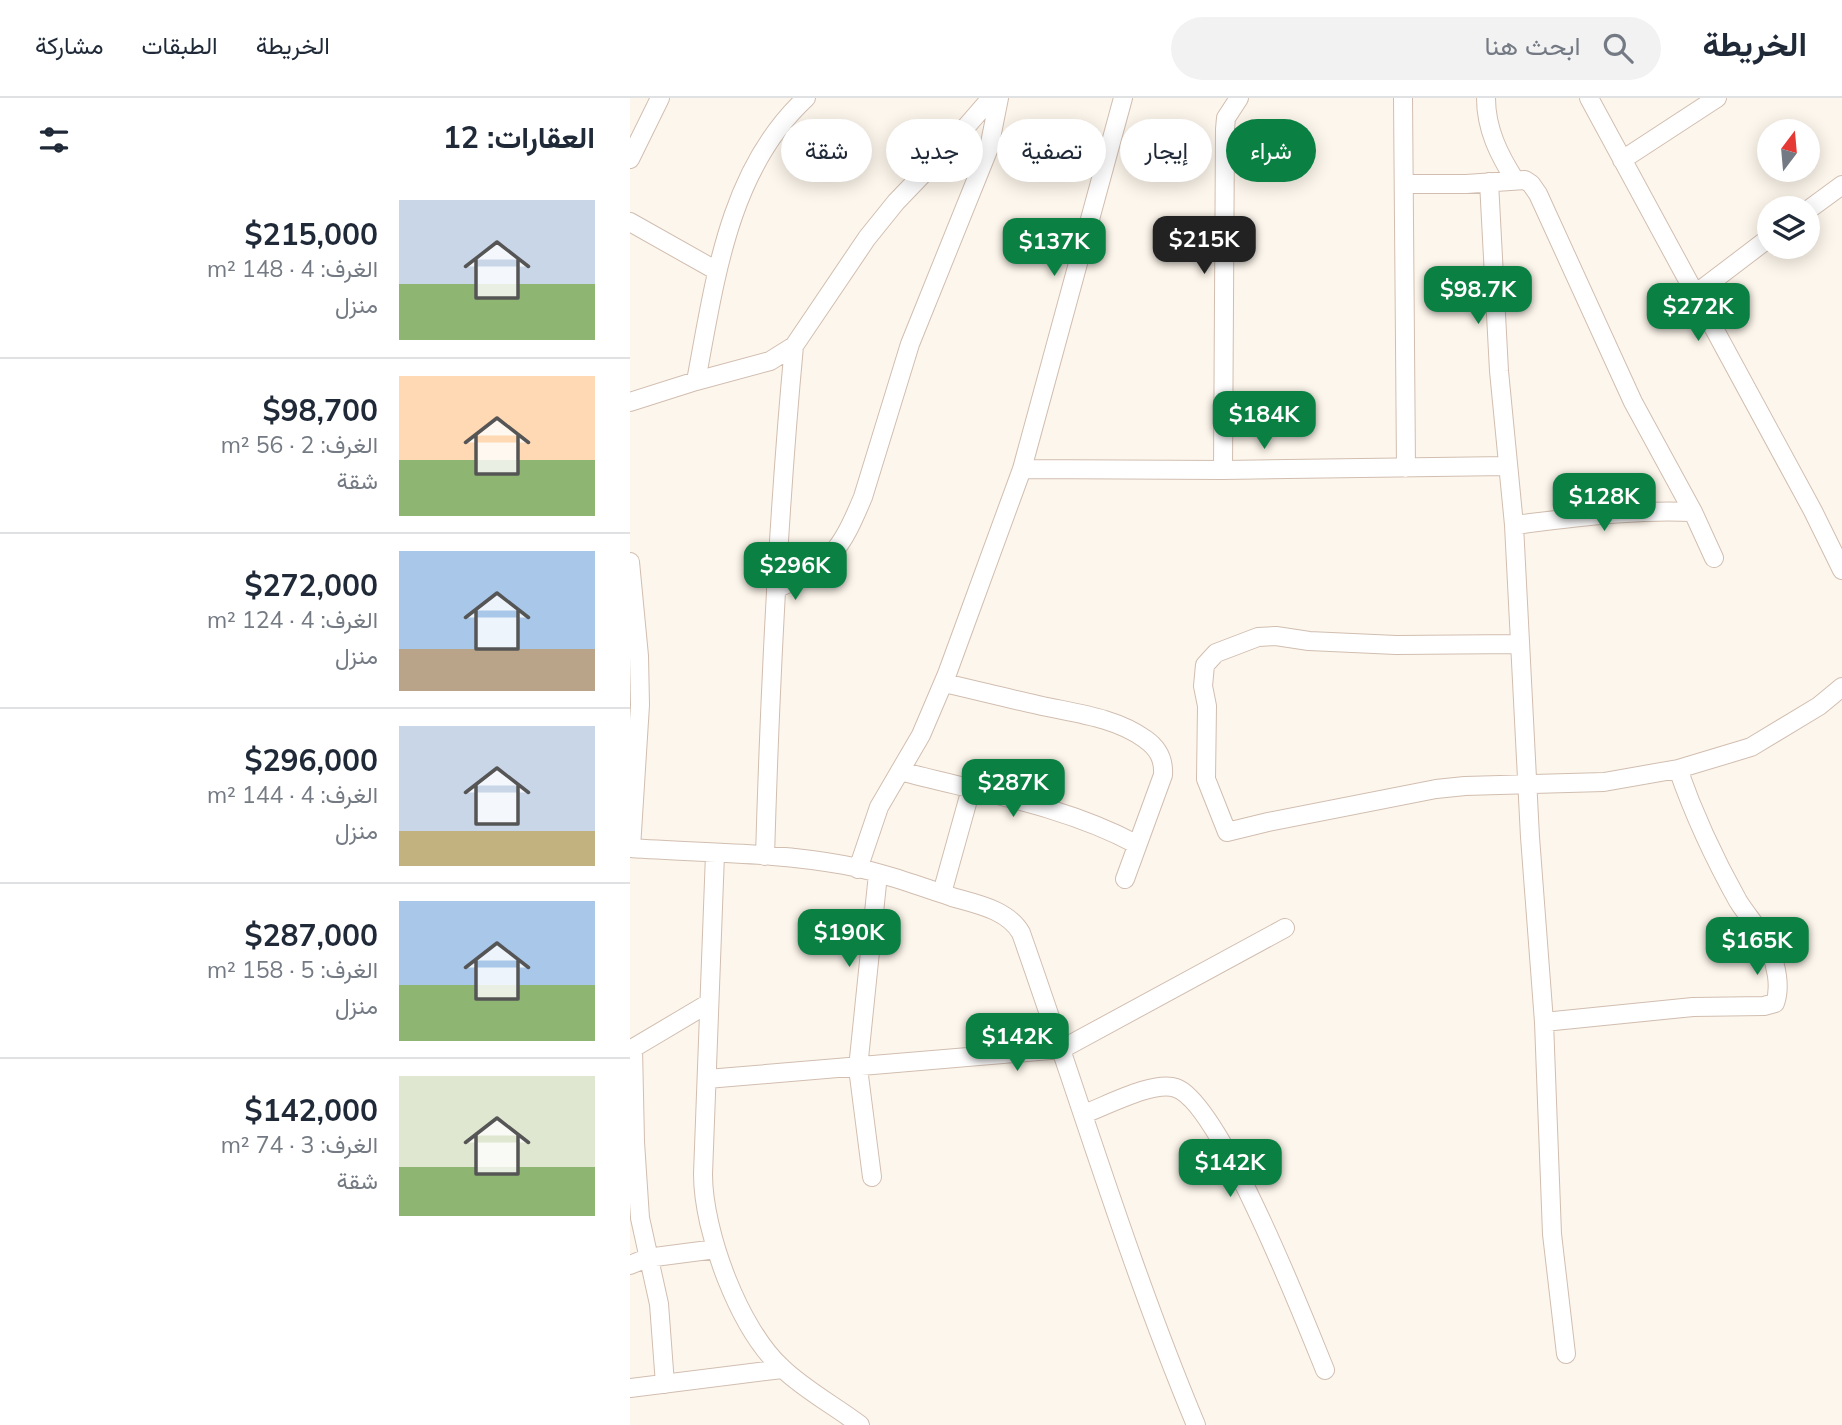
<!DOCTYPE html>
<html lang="ar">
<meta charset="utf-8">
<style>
body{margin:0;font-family:Mulish,Vazirmatn,sans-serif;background:#f2f2f3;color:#1f2937;direction:rtl;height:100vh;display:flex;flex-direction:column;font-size:26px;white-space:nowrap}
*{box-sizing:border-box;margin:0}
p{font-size:23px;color:#747a83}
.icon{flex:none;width:38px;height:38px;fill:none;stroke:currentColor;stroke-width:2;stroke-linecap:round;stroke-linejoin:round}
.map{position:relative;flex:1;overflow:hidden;direction:ltr}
.sheet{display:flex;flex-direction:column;background:#fff;width:630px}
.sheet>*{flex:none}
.banner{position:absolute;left:21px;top:21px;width:665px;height:63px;direction:rtl;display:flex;gap:14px}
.needle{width:46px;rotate:16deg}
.controls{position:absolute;left:1127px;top:21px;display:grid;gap:14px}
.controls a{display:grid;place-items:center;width:63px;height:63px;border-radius:50%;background:#fff;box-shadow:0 4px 18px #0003;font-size:35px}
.price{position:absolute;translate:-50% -60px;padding:0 16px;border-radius:14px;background:#0b8043;color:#fff;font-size:23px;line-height:46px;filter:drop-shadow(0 2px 4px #0008)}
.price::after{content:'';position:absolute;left:50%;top:42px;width:21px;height:16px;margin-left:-10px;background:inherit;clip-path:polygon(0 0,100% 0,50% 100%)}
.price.active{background:#222;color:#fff}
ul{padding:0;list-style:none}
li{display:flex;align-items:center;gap:21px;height:175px;padding:0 35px}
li+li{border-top:2px solid #e0e1e3}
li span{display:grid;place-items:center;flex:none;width:196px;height:140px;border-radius:0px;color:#555}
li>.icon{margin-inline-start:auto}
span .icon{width:84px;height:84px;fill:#fffc;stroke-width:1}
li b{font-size:30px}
h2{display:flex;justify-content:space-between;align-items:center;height:84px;padding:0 35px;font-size:30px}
.tag{padding:0 24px;border-radius:32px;background:#fff;box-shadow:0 4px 18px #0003;font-size:24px;line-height:63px}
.tag.active{background:#0b8043;color:#fff}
header{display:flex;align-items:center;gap:42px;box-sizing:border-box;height:98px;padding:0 35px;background:#fff;border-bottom:2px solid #e0e1e3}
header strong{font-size:33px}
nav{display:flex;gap:38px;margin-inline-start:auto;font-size:24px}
.search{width:490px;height:63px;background:#f2f2f3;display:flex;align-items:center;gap:18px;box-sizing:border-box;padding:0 24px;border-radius:38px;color:#747a83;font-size:26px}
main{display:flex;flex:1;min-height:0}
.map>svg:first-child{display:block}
</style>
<header>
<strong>الخريطة</strong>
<div class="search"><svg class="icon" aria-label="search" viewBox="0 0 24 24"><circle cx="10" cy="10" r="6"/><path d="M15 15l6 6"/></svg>ابحث هنا</div>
<nav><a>الخريطة</a><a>الطبقات</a><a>مشاركة</a></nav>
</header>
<main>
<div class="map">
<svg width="1212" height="1327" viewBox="0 0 1212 1327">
<rect width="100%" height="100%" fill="#fdf6ec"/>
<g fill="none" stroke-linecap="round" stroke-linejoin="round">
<defs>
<path id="minor" d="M773,0L776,370
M856,0C856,31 869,57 885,82
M959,0L1183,413L1212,472
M0,61L30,0
M992,62L1087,0
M859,84L869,273L884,427L900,739L914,924L922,1136L936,1256
M774,86H836L895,82L901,86L908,96L1003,304L1063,414L1084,460
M1178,112L1212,87
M0,124L87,173
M1064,197L1139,140
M66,283C85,183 98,72 176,0
M0,304L66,283L140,263L164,248L237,140L266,104L315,53L361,0
M392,371L593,372L877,368
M593,372L595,31L596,20L609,0
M884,427C944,420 1002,411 1063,414
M0,464L9,558L10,607L1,750
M146,491C201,466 210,454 233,399L280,246L359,50L369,0
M889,546L766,547L679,543L646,538L628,539L586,555L575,567L573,588L577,608L576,681L597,734L638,724L806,691L835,688L974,684L1048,671L1121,649L1189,608L1212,589
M314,585C345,592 376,600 408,607C443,615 485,619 515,641C528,650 534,661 533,677L495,781
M270,673C349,694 433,707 506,746
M0,750C70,755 145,754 214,767C251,774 287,787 322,799C347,806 378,812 391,835C449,999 499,1167 566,1327
M85,756L73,1076C73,1134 109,1231 152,1270C175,1292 205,1308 230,1327
M135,758C140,588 148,418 164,248
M228,771L249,709L291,637L317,576L392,371L493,0
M312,795L341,691
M914,924L1063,909L1134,908L1145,905C1151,889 1146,867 1140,852C1133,835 1118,819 1108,803C1084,760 1064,717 1048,671
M3,950L5,1044L10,1120L29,1206L35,1286
M0,952L79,905
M77,981L432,951L655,830
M454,1016C476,1008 524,982 546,990C590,1005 675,1223 695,1272
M242,1079L228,970L248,776
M0,1167L17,1160L86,1151
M0,1290L152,1271"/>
</defs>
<use href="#minor" stroke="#d1beb0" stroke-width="20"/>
<use href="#minor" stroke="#fff" stroke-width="18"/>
</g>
</svg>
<div class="controls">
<a><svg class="needle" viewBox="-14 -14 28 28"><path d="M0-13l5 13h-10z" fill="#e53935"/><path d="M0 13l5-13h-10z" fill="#747a83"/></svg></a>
<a><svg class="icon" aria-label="layers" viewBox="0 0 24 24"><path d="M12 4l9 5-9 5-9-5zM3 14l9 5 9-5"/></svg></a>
</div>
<b class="price active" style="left:574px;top:178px">$215K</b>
<b class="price" style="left:424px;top:180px">$137K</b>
<b class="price" style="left:848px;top:228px">$98.7K</b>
<b class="price" style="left:1068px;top:245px">$272K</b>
<b class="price" style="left:634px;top:353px">$184K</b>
<b class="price" style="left:974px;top:435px">$128K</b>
<b class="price" style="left:165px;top:504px">$296K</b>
<b class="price" style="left:383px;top:721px">$287K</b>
<b class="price" style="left:219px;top:871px">$190K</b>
<b class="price" style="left:1127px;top:879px">$165K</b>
<b class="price" style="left:387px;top:975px">$142K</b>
<b class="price" style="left:600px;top:1101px">$142K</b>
<div class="banner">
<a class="tag active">شراء</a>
<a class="tag">إيجار</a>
<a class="tag">تصفية</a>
<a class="tag">جديد</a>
<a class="tag">شقة</a>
</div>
</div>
<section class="sheet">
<h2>العقارات: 12<svg class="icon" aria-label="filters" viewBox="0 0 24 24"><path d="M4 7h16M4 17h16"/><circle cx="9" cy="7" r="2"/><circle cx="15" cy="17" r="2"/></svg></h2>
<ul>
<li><span style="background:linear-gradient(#c9d6e8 60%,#8fb573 0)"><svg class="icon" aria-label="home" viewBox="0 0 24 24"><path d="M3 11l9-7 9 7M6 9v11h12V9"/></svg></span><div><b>$215,000</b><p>الغرف: 4 · 148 m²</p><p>منزل</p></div></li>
<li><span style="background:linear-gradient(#ffd9b3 60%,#8fb573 0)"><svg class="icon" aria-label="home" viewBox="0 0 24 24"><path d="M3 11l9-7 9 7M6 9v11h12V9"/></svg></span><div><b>$98,700</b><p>الغرف: 2 · 56 m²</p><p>شقة</p></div></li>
<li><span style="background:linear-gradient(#a9c7e8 70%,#b9a48a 0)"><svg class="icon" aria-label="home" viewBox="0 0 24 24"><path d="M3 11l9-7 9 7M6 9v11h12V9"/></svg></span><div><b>$272,000</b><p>الغرف: 4 · 124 m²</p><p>منزل</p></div></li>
<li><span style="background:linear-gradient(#c9d6e8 75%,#c2b280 0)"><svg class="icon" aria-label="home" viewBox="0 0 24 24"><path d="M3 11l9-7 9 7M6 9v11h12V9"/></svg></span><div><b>$296,000</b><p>الغرف: 4 · 144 m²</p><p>منزل</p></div></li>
<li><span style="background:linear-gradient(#a9c7e8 60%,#8fb573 0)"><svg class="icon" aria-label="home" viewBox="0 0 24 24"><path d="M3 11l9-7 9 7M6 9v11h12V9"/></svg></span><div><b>$287,000</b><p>الغرف: 5 · 158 m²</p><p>منزل</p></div></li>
<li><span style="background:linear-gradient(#dfe7d0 65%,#8fb573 0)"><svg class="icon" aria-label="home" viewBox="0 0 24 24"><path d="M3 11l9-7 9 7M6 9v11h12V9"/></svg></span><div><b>$142,000</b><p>الغرف: 3 · 74 m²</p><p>شقة</p></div></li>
</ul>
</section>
</main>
